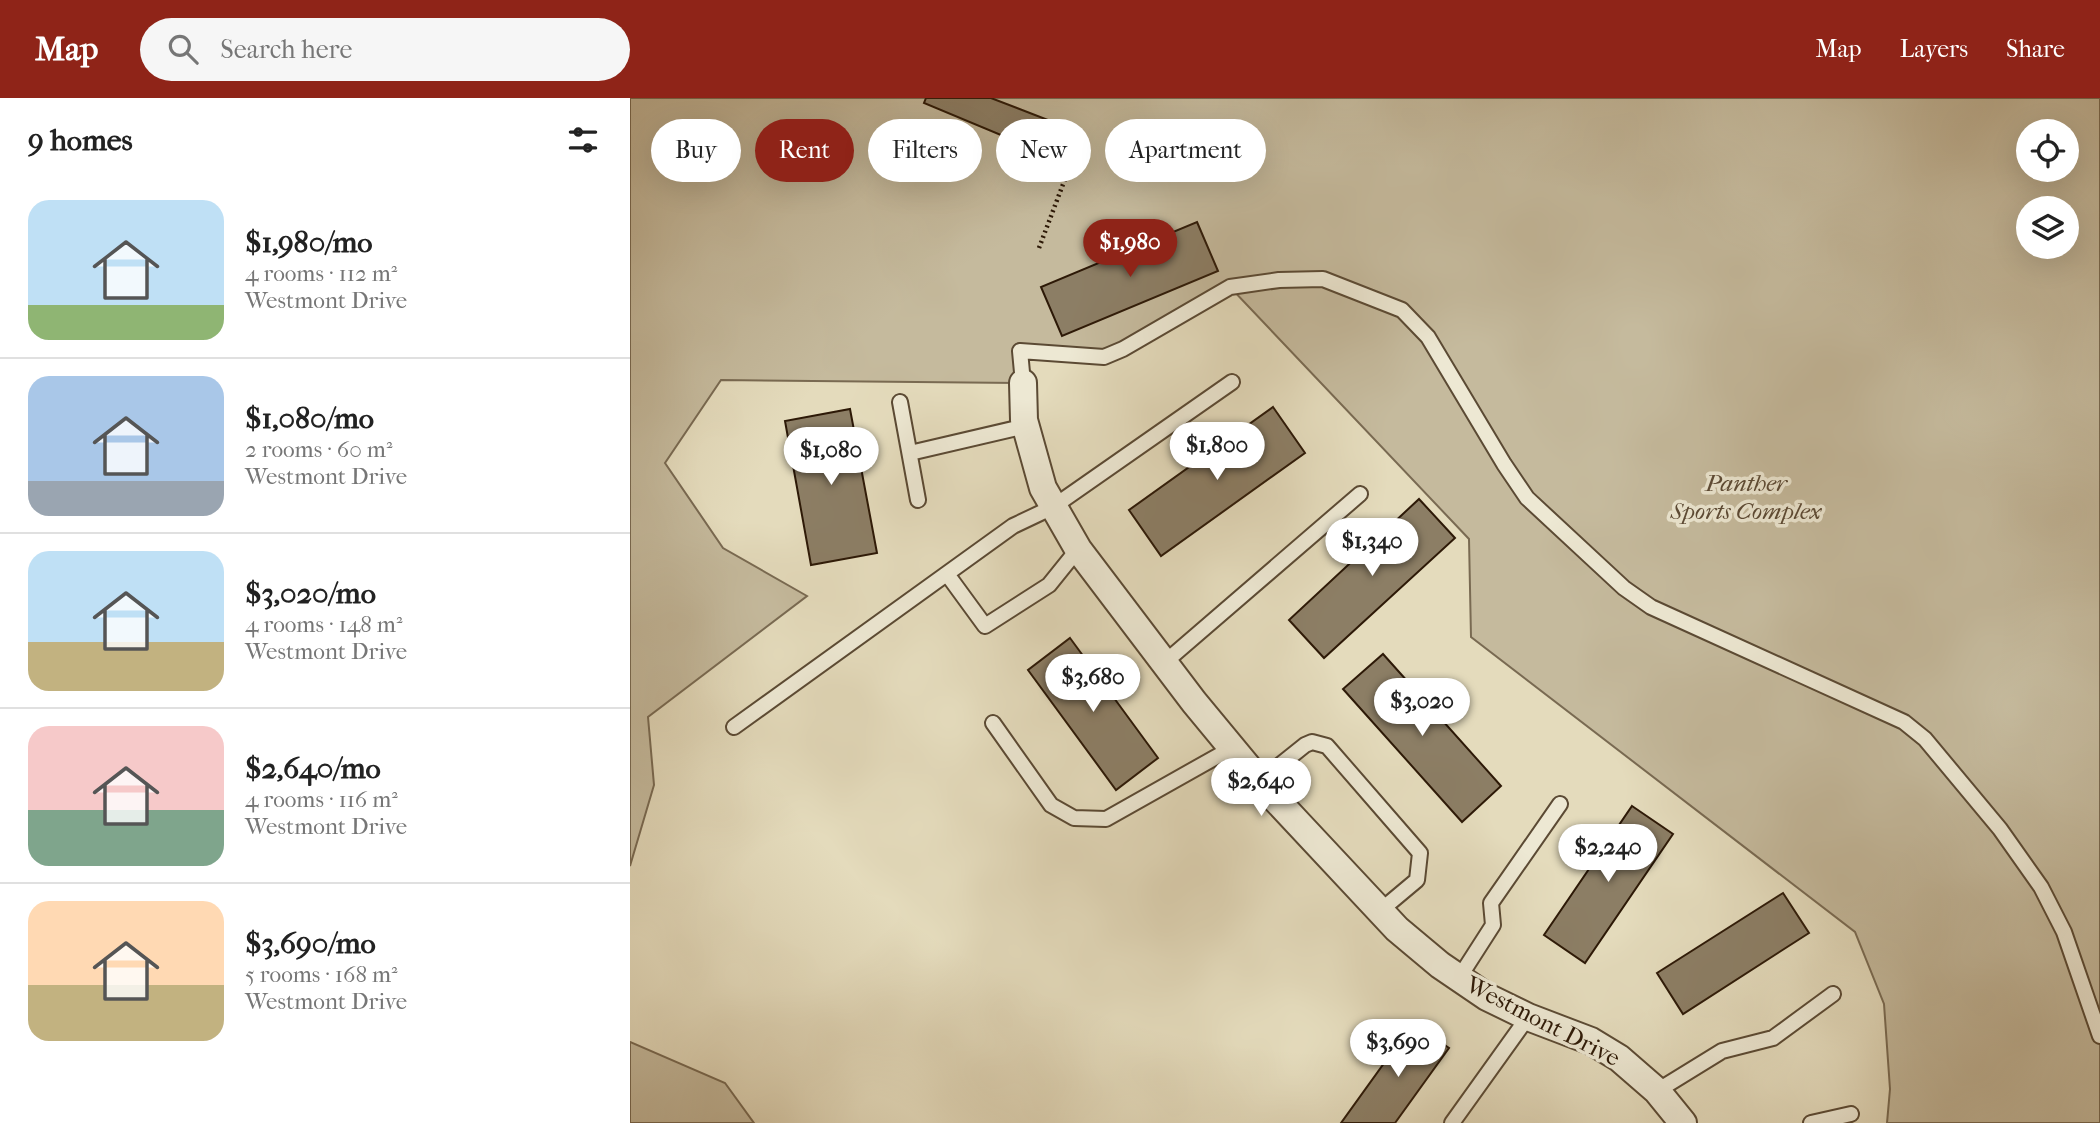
<!DOCTYPE html>
<meta charset="utf-8">
<style>
body{margin:0;font-family:"IM FELL French Canon",serif;background:#f6f6f6;color:#222;height:100vh;display:flex;flex-direction:column;font-size:26px;white-space:nowrap}
*{box-sizing:border-box;margin:0}
p{font-size:23px;color:#767676}
.icon{flex:none;width:38px;height:38px;fill:none;stroke:currentColor;stroke-width:2;stroke-linecap:round;stroke-linejoin:round}
.map{position:relative;flex:1;overflow:hidden}
.sheet{display:flex;flex-direction:column;background:#fff;width:630px}
.sheet>*{flex:none}
.top-card{position:absolute;left:21px;top:21px;width:665px;height:63px;display:flex;gap:14px}
.tools{position:absolute;left:1386px;top:21px;display:grid;gap:14px}
.tools a{display:grid;place-items:center;width:63px;height:63px;border-radius:50%;background:#fff;box-shadow:0 7px 28px #0002;font-size:35px}
.price{position:absolute;translate:-50% -60px;padding:0 16px;border-radius:24px;background:#fff;color:#222;font-size:23px;line-height:46px;filter:drop-shadow(0 2px 4px #0008)}
.price::after{content:'';position:absolute;left:50%;top:42px;width:21px;height:16px;margin-left:-10px;background:inherit;clip-path:polygon(0 0,100% 0,50% 100%)}
.price.current{background:#8f2418;color:#fff}
ul{padding:0;list-style:none}
li{display:flex;align-items:center;gap:21px;height:175px;padding:0 28px}
li+li{border-top:2px solid #e0e0e0}
li span{display:grid;place-items:center;flex:none;width:196px;height:140px;border-radius:21px;color:#555}
li>.icon{margin-inline-start:auto}
span .icon{width:84px;height:84px;fill:#fffc;stroke-width:1}
li b{font-size:30px}
h2{display:flex;justify-content:space-between;align-items:center;height:84px;padding:0 28px;font-size:30px}
.chip{padding:0 24px;border-radius:32px;background:#fff;box-shadow:0 7px 28px #0002;font-size:24px;line-height:63px}
.chip.current{background:#8f2418;color:#fff}
header{display:flex;align-items:center;gap:42px;box-sizing:border-box;height:98px;padding:0 35px;background:#8f2418;color:#fff}
header strong{font-size:33px}
nav{display:flex;gap:38px;margin-inline-start:auto;font-size:24px}
.search{width:490px;height:63px;background:#f6f6f6;display:flex;align-items:center;gap:18px;box-sizing:border-box;padding:0 24px;border-radius:38px;color:#767676;font-size:26px}
main{display:flex;flex:1;min-height:0}
.map>svg:first-child{display:block}
</style>
<header>
<strong>Map</strong>
<div class="search"><svg class="icon" aria-label="search" viewBox="0 0 24 24"><circle cx="10" cy="10" r="6"/><path d="M15 15l6 6"/></svg>Search here</div>
<nav><a>Map</a><a>Layers</a><a>Share</a></nav>
</header>
<main>
<section class="sheet">
<h2>9 homes<svg class="icon" aria-label="filters" viewBox="0 0 24 24"><path d="M4 7h16M4 17h16"/><circle cx="9" cy="7" r="2"/><circle cx="15" cy="17" r="2"/></svg></h2>
<ul>
<li><span style="background:linear-gradient(#bfe0f5 75%,#8fb573 0)"><svg class="icon" aria-label="home" viewBox="0 0 24 24"><path d="M3 11l9-7 9 7M6 9v11h12V9"/></svg></span><div><b>$1,980/mo</b><p>4 rooms · 112 m²</p><p>Westmont Drive</p></div></li>
<li><span style="background:linear-gradient(#a9c7e8 75%,#9aa5b1 0)"><svg class="icon" aria-label="home" viewBox="0 0 24 24"><path d="M3 11l9-7 9 7M6 9v11h12V9"/></svg></span><div><b>$1,080/mo</b><p>2 rooms · 60 m²</p><p>Westmont Drive</p></div></li>
<li><span style="background:linear-gradient(#bfe0f5 65%,#c2b280 0)"><svg class="icon" aria-label="home" viewBox="0 0 24 24"><path d="M3 11l9-7 9 7M6 9v11h12V9"/></svg></span><div><b>$3,020/mo</b><p>4 rooms · 148 m²</p><p>Westmont Drive</p></div></li>
<li><span style="background:linear-gradient(#f6c9c9 60%,#7fa58c 0)"><svg class="icon" aria-label="home" viewBox="0 0 24 24"><path d="M3 11l9-7 9 7M6 9v11h12V9"/></svg></span><div><b>$2,640/mo</b><p>4 rooms · 116 m²</p><p>Westmont Drive</p></div></li>
<li><span style="background:linear-gradient(#ffd9b3 60%,#c2b280 0)"><svg class="icon" aria-label="home" viewBox="0 0 24 24"><path d="M3 11l9-7 9 7M6 9v11h12V9"/></svg></span><div><b>$3,690/mo</b><p>5 rooms · 168 m²</p><p>Westmont Drive</p></div></li>
</ul>
</section>
<div class="map">
<svg width="1470" height="1025" viewBox="0 0 1470 1025">
<rect width="100%" height="100%" fill="#e4dbbc"/>
<filter id="stains"><feTurbulence type="fractalNoise" baseFrequency=".00286" numOctaves="4"/><feColorMatrix values="0 0 0 0 .2 0 0 0 0 .09 0 0 0 0 .02 0 0 0 .5 -.17"/></filter>
<radialGradient id="worn" r=".72"><stop offset=".6" stop-color="#630" stop-opacity="0"/><stop offset="1" stop-color="#630" stop-opacity=".3"/></radialGradient>
<path fill="#c5ba9d" stroke="#796a52" stroke-width="2" fill-rule="evenodd" d="M0,0H1470V1025H1257L1260,991L1254,906L1225,834L841,539L839,441L600,189L474,259L390,253L393,285L91,282L35,365L93,450L177,498L18,619L24,687L0,768ZM1398,33H1437V72H1398ZM1398,110H1437V149H1398Z
M0,944L95,985L124,1025H0Z"/>
<path fill="#8c7e65" stroke="#2d1907" stroke-width="2" d="M296,0H361L449,34L436,64L294,5Z
M567,124L588,173L432,238L411,189Z
M643,309L675,355L531,458L499,412Z
M220,311L247,455L181,467L155,323Z
M789,401L825,440L694,560L659,522Z
M440,540L528,660L486,692L398,572Z
M753,556L871,688L832,724L713,591Z
M1002,708L1043,736L955,865L914,837Z
M1153,795L1179,835L1053,916L1027,875Z
M783,925L819,950L765,1025H711Z"/>
<g fill="none" stroke-linecap="round" stroke-linejoin="round">
<defs>
<path id="service" d="M393,285L390,253L474,259L493,251L600,189L649,182L693,181L772,212L798,239L874,366L897,400L994,490L1021,509L1274,624L1295,641L1370,731L1411,789L1434,834L1470,938
M270,304L288,402
M280,355L396,328
M317,476L355,528L419,487L448,451
M534,565L730,396
M363,625L421,707L444,720L476,721L602,650
M104,629L383,428L423,409L602,284
M630,683L675,647L682,644L697,648L790,755L787,782L750,813
M829,880L863,827L861,805L930,706
M1027,993L1092,953L1143,940L1203,896
M822,1025L898,919
M1181,1025L1221,1016"/>
<path id="minor" d="M393,285L394,322L413,390L448,451L564,604L636,691L767,831L810,867L857,899L898,919L961,943L989,960L1027,993L1053,1025"/>
</defs>
<use href="#service" stroke="#5b4a34" stroke-width="18"/>
<use href="#minor" stroke="#5b4a34" stroke-width="30"/>
<path stroke="#2d1907" stroke-width="4.5" stroke-dasharray="2 3.5" stroke-linecap="butt" d="M409,150L438,73"/>
<use href="#service" stroke="#ede8d3" stroke-width="14"/>
<use href="#minor" stroke="#ede8d3" stroke-width="26"/>
</g>
<g text-anchor="middle" dominant-baseline="central" stroke-width="7" stroke-linejoin="round" paint-order="stroke">
<g font-size="24" font-style="italic" fill="#5b4934" stroke="#ede8d3">
<text x="1116" y="385">Panther<tspan x="1116" dy="28">Sports Complex</tspan></text>
</g>
<g font-size="24" fill="#2d1907" stroke="#ede8d3">
<text transform="translate(913 923) rotate(27)">Westmont Drive</text>
</g>
</g>
<rect width="100%" height="100%" filter="url(#stains)"/>
<rect width="100%" height="100%" fill="url(#worn)"/>
</svg>
<div class="tools">
<a><svg class="icon" aria-label="locate" viewBox="0 0 24 24"><circle cx="12" cy="12" r="6"/><path d="M12 2v4M12 18v4M2 12h4M18 12h4"/></svg></a>
<a><svg class="icon" aria-label="layers" viewBox="0 0 24 24"><path d="M12 4l9 5-9 5-9-5zM3 14l9 5 9-5"/></svg></a>
</div>
<b class="price current" style="left:500px;top:181px">$1,980</b>
<b class="price" style="left:587px;top:384px">$1,800</b>
<b class="price" style="left:201px;top:389px">$1,080</b>
<b class="price" style="left:742px;top:480px">$1,340</b>
<b class="price" style="left:463px;top:616px">$3,680</b>
<b class="price" style="left:792px;top:640px">$3,020</b>
<b class="price" style="left:631px;top:720px">$2,640</b>
<b class="price" style="left:978px;top:786px">$2,240</b>
<b class="price" style="left:768px;top:981px">$3,690</b>
<div class="top-card">
<a class="chip">Buy</a>
<a class="chip current">Rent</a>
<a class="chip">Filters</a>
<a class="chip">New</a>
<a class="chip">Apartment</a>
</div>
</div>
</main>
